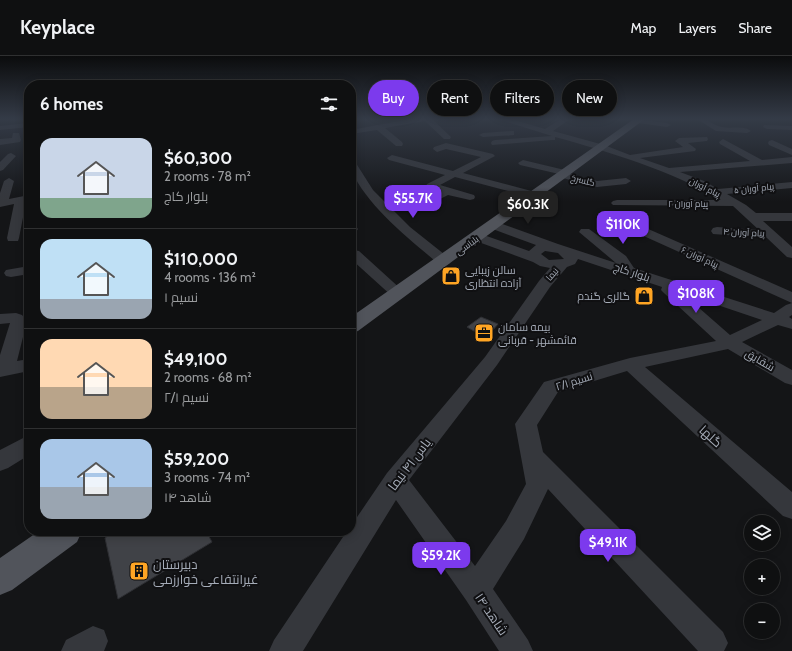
<!DOCTYPE html>
<meta charset="utf-8">
<style>
body{margin:0;font-family:Cabin,Cairo,sans-serif;background:#18191a;color:#f1f3f6;height:100vh;display:flex;flex-direction:column;font-size:15px;white-space:nowrap}
*{box-sizing:border-box;margin:0}
p{font-size:13px;color:#9b9d9f}
.icon{flex:none;width:22px;height:22px;fill:none;stroke:currentColor;stroke-width:2;stroke-linecap:round;stroke-linejoin:round}
.map{position:relative;flex:1;overflow:hidden}
.sheet{position:absolute;left:24px;top:24px;width:332px;height:456px;display:flex;flex-direction:column;background:#0f1011;border-radius:16px;box-shadow:0 2px 10px #0003,0 0 0 1px #2f3031}
.sheet>*{flex:none}
.hud{position:absolute;left:368px;top:24px;width:364px;height:36px;display:flex;gap:8px}
.controls{position:absolute;left:744px;top:459px;display:grid;gap:8px}
.controls a{display:grid;place-items:center;width:36px;height:36px;border-radius:50%;background:#0f1011;box-shadow:0 2px 10px #0003,0 0 0 1px #2f3031;font-size:20px}
.price{position:absolute;translate:-50% -34px;padding:0 9px;border-radius:8px;background:#7c3aed;color:#fff;font-size:13px;line-height:26px;filter:drop-shadow(0 1px 2px #0008)}
.price::after{content:'';position:absolute;left:50%;top:24px;width:12px;height:9px;margin-left:-6px;background:inherit;clip-path:polygon(0 0,100% 0,50% 100%)}
.price.current{background:#222;color:#fff}
ul{padding:0;list-style:none}
li{display:flex;align-items:center;gap:12px;height:100px;padding:0 16px}
li+li{border-top:1px solid #2f3031}
li span{display:grid;place-items:center;flex:none;width:112px;height:80px;border-radius:12px;color:#555}
li>.icon{margin-inline-start:auto}
span .icon{width:48px;height:48px;fill:#fffc;stroke-width:1}
li b{font-size:17px}
h2{display:flex;justify-content:space-between;align-items:center;height:48px;padding:0 16px;font-size:17px}
.tag{padding:0 14px;border-radius:18px;background:#0f1011;box-shadow:0 2px 10px #0003,0 0 0 1px #2f3031;font-size:14px;line-height:36px}
.tag.current{background:#7c3aed;color:#fff}
header{display:flex;align-items:center;gap:24px;box-sizing:border-box;height:56px;padding:0 20px;background:#0f1011;border-bottom:1px solid #2f3031}
header strong{font-size:19px}
nav{display:flex;gap:22px;margin-inline-start:auto;font-size:14px}
.map>svg:first-child{display:block}
</style>
<header>
<strong>Keyplace</strong>
<nav><a>Map</a><a>Layers</a><a>Share</a></nav>
</header>
<div class="map">
<svg width="792" height="595" viewBox="0 0 792 595">
<rect width="100%" height="100%" fill="#141517"/>
<path fill="#404247" stroke="#2e2f33" d="M481,261L498,268L486,282L467,271Z
M114,475H206L212,486L118,543L105,482Z"/>
<g fill="none" stroke-linecap="round" stroke-linejoin="round">
<path fill="#35373c" fill-rule="evenodd" d="M410,63H432L451,81L450,83H444L425,65L385,72L402,86L403,88L402,90H396L377,74L351,78V74Z
M498,63H511L545,73L561,63H570L553,75L604,89L630,99L683,91L675,85L679,82L707,81L708,83L707,85L688,87L696,93L695,95L640,102L669,112L750,105L720,88L719,86L723,83L762,104L792,101V107L680,116L704,125L718,133L792,126V132L727,138L746,149L756,157H792V165H763L792,191V202L787,201L767,182L713,178L711,175L713,172L717,171L759,174L733,150L613,149L611,147L613,145L617,144H721C672,115 610,96 555,81V84H552L492,89L491,87L492,85L495,84L552,80Z
M635,63L667,67L671,69L667,71L638,67L634,65Z
M697,63C711,63 711,69 722,71C731,73 744,69 751,75L747,77L716,75Z
M29,67V71L0,74V70Z
M764,69L792,70V74L767,73L763,71Z
M511,75H514V79L483,81L479,79L483,77Z
M13,77H19L21,84L20,86L0,89V83L12,82Z
M772,84L792,93V99L769,89L768,87L769,85Z
M446,87L493,98L495,100L463,117L539,137L540,139L535,142L455,121L440,129L474,139L475,141L474,143L470,144L448,139L430,148L393,154L410,171L449,202L451,205L449,208L444,209L439,208C411,185 366,149 352,115C350,112 351,107 351,103L354,104L373,134L387,148L423,143L438,136L427,132L426,130L427,128L445,119L389,104L387,102L392,99L453,115L481,101L446,93L437,96L433,93L434,91Z
M11,97L16,100L3,114L0,115V106L8,98Z
M523,104L569,115L570,118L597,125L626,122L631,125L626,128L597,131L559,121V118L520,109L518,107Z
M9,122L14,125L9,143L29,139V145L26,146L19,182L18,185H8L7,182L14,148L0,151V137L4,125Z
M494,165L558,188L616,207L579,176L581,173H589L626,200L634,212L774,257L786,249L792,247V259L789,261L792,263V273L778,269L742,286L792,314V329L785,327L728,293L645,311L792,436V463L783,460L627,315L558,336L537,369L543,396L723,576L728,587L724,595H698L548,433L524,483L493,533L528,584L533,595H499L466,544L396,444L303,595H269L274,584L347,475H351V470L387,417L485,301L539,225L550,212L540,210L533,206L473,184L472,181L473,178L478,177L529,195L536,189L490,172L488,169L490,166ZM545,195L558,197L564,203L549,204L541,198ZM578,203L662,231L661,234L664,237L716,285L630,302L544,326L515,368L526,428L506,465L475,510L409,424L497,309L550,231L567,211L575,208ZM682,237L762,264L730,279Z
M630,165L792,236V247L626,172L624,169L626,166Z
M351,168L355,169L358,173L356,176H351Z
M354,194L359,195L403,235L406,238L403,241L398,243L393,241L351,203V195Z
M29,210V218L11,221L6,220L4,217L6,214Z
M16,257L22,259L27,265L17,305L29,303V315L0,321V299L10,267L0,268V258Z
M29,379V399L8,412L0,415V394Z
M93,570L104,574L108,585L104,595H61L66,584Z"/>
<path fill="#51545b" fill-rule="evenodd" d="M634,63H645L358,275L351,277V261Z
M39,475H82L77,486L12,534L0,539V502Z"/>
</g>
<linearGradient id="sky" x2="0" y2="1"><stop stop-color="#0b0c0d"/><stop offset="0.43" stop-color="#343b47"/><stop offset="1" stop-color="#343b47" stop-opacity="0"/></linearGradient>
<rect width="792" height="146" fill="url(#sky)"/>
<defs>
<symbol id="shop-square" viewBox="-11 -11 22 22"><rect x="-9" y="-9" width="18" height="18" rx="4" fill="#ffa524" stroke="#101012"/><path d="M-5-2.5h2.3a2.7 3.5 0 0 1 5.4 0H5L5.5 6h-11ZM-1.5-2.5h3a1.5 2.3 0 0 0-3 0Z" fill="#111"/></symbol>
<symbol id="office-square" viewBox="-11 -11 22 22"><rect x="-9" y="-9" width="18" height="18" rx="4" fill="#ffa524" stroke="#101012"/><path d="M-6-3h4V-5.5h4V-3h4V5H-6ZM-1-4.5V-3h2v-1.5ZM-6 0V1H6V0Z" fill="#111"/></symbol>
<symbol id="building-square" viewBox="-11 -11 22 22"><rect x="-9" y="-9" width="18" height="18" rx="4" fill="#ffa524" stroke="#101012"/><path d="M-4-6H4V6H1V3H-1V6H-4ZM-2.5-4.3h1.7v1.8h-1.7ZM.8-4.3h1.7v1.8H.8ZM-2.5-1h1.7V.8h-1.7ZM.8-1h1.7V.8H.8Z" fill="#111"/></symbol>
</defs>
<g fill-rule="evenodd">
<use href="#shop-square" x="440" y="209" width="22" height="22"/>
<use href="#shop-square" x="633" y="229" width="22" height="22"/>
<use href="#office-square" x="473" y="266" width="22" height="22"/>
<use href="#building-square" x="128" y="504" width="22" height="22"/>
</g>
<g text-anchor="middle" dominant-baseline="central" stroke-width="4" stroke-linejoin="round" paint-order="stroke">
<g font-size="9" fill="#a5acb8" stroke="#101012">
<text transform="translate(583 124) rotate(14)">گلسرخ</text>
<text transform="translate(705 131) rotate(26)">پیام آوران</text>
<text transform="translate(754 132) rotate(-6)">پیام آوران ۵</text>
<text x="688" y="147">پیام آوران ۲</text>
<text transform="translate(744 176) rotate(3)">پیام آوران ۴</text>
<text transform="translate(467 189) rotate(-36)">بلباسی</text>
<text transform="translate(700 201) rotate(24)">پیام آوران ۶</text>
<text transform="translate(552 218) rotate(-49)">نیما</text>
</g>
<g font-size="11" fill="#a5acb8" stroke="#101012" text-anchor="start">
<text x="465" y="214">سالن زیبایی<tspan x="465" dy="13">آزاده انتظاری</tspan></text>
<text x="630" y="240" text-anchor="end">گالری گندم</text>
<text x="498" y="271">بیمه سامان<tspan x="498" dy="13">قائمشهر - قربانی</tspan></text>
</g>
<g font-size="11" fill="#a5acb8" stroke="#101012">
<text transform="translate(632 216) rotate(18)">بلوار کاج</text>
<text transform="translate(760 304) rotate(30)">شقایق</text>
<text transform="translate(574 325) rotate(-17)">نسیم ۲/۱</text>
</g>
<g font-size="13" fill="#a5acb8" stroke="#101012">
<text transform="translate(711 380) rotate(42)">گلها</text>
<text transform="translate(409 408) rotate(-53)">یاس ۴۱ نیما</text>
<text transform="translate(492 558) rotate(56)">شاهد ۱۴</text>
</g>
<g font-size="13" fill="#a5acb8" stroke="#101012" text-anchor="start">
<text x="153" y="508">دبیرستان<tspan x="153" dy="15">غیرانتفاعی خوارزمی</tspan></text>
</g>
</g>
</svg>
<div class="controls">
<a><svg class="icon" aria-label="layers" viewBox="0 0 24 24"><path d="M12 4l9 5-9 5-9-5zM3 14l9 5 9-5"/></svg></a>
<a>+</a>
<a>−</a>
</div>
<b class="price" style="left:413px;top:163px">$55.7K</b>
<b class="price current" style="left:528px;top:169px">$60.3K</b>
<b class="price" style="left:623px;top:189px">$110K</b>
<b class="price" style="left:696px;top:258px">$108K</b>
<b class="price" style="left:608px;top:507px">$49.1K</b>
<b class="price" style="left:441px;top:520px">$59.2K</b>
<div class="hud">
<a class="tag current">Buy</a>
<a class="tag">Rent</a>
<a class="tag">Filters</a>
<a class="tag">New</a>
</div>
<section class="sheet">
<h2>6 homes<svg class="icon" aria-label="filters" viewBox="0 0 24 24"><path d="M4 7h16M4 17h16"/><circle cx="9" cy="7" r="2"/><circle cx="15" cy="17" r="2"/></svg></h2>
<ul>
<li><span style="background:linear-gradient(#c9d6e8 75%,#7fa58c 0)"><svg class="icon" aria-label="home" viewBox="0 0 24 24"><path d="M3 11l9-7 9 7M6 9v11h12V9"/></svg></span><div><b>$60,300</b><p>2 rooms · 78 m²</p><p>بلوار کاج</p></div></li>
<li><span style="background:linear-gradient(#bfe0f5 75%,#9aa5b1 0)"><svg class="icon" aria-label="home" viewBox="0 0 24 24"><path d="M3 11l9-7 9 7M6 9v11h12V9"/></svg></span><div><b>$110,000</b><p>4 rooms · 136 m²</p><p>نسیم ۱</p></div></li>
<li><span style="background:linear-gradient(#ffd9b3 60%,#b9a48a 0)"><svg class="icon" aria-label="home" viewBox="0 0 24 24"><path d="M3 11l9-7 9 7M6 9v11h12V9"/></svg></span><div><b>$49,100</b><p>2 rooms · 68 m²</p><p>نسیم ۲/۱</p></div></li>
<li><span style="background:linear-gradient(#a9c7e8 60%,#9aa5b1 0)"><svg class="icon" aria-label="home" viewBox="0 0 24 24"><path d="M3 11l9-7 9 7M6 9v11h12V9"/></svg></span><div><b>$59,200</b><p>3 rooms · 74 m²</p><p>شاهد ۱۴</p></div></li>
</ul>
</section>
</div>
